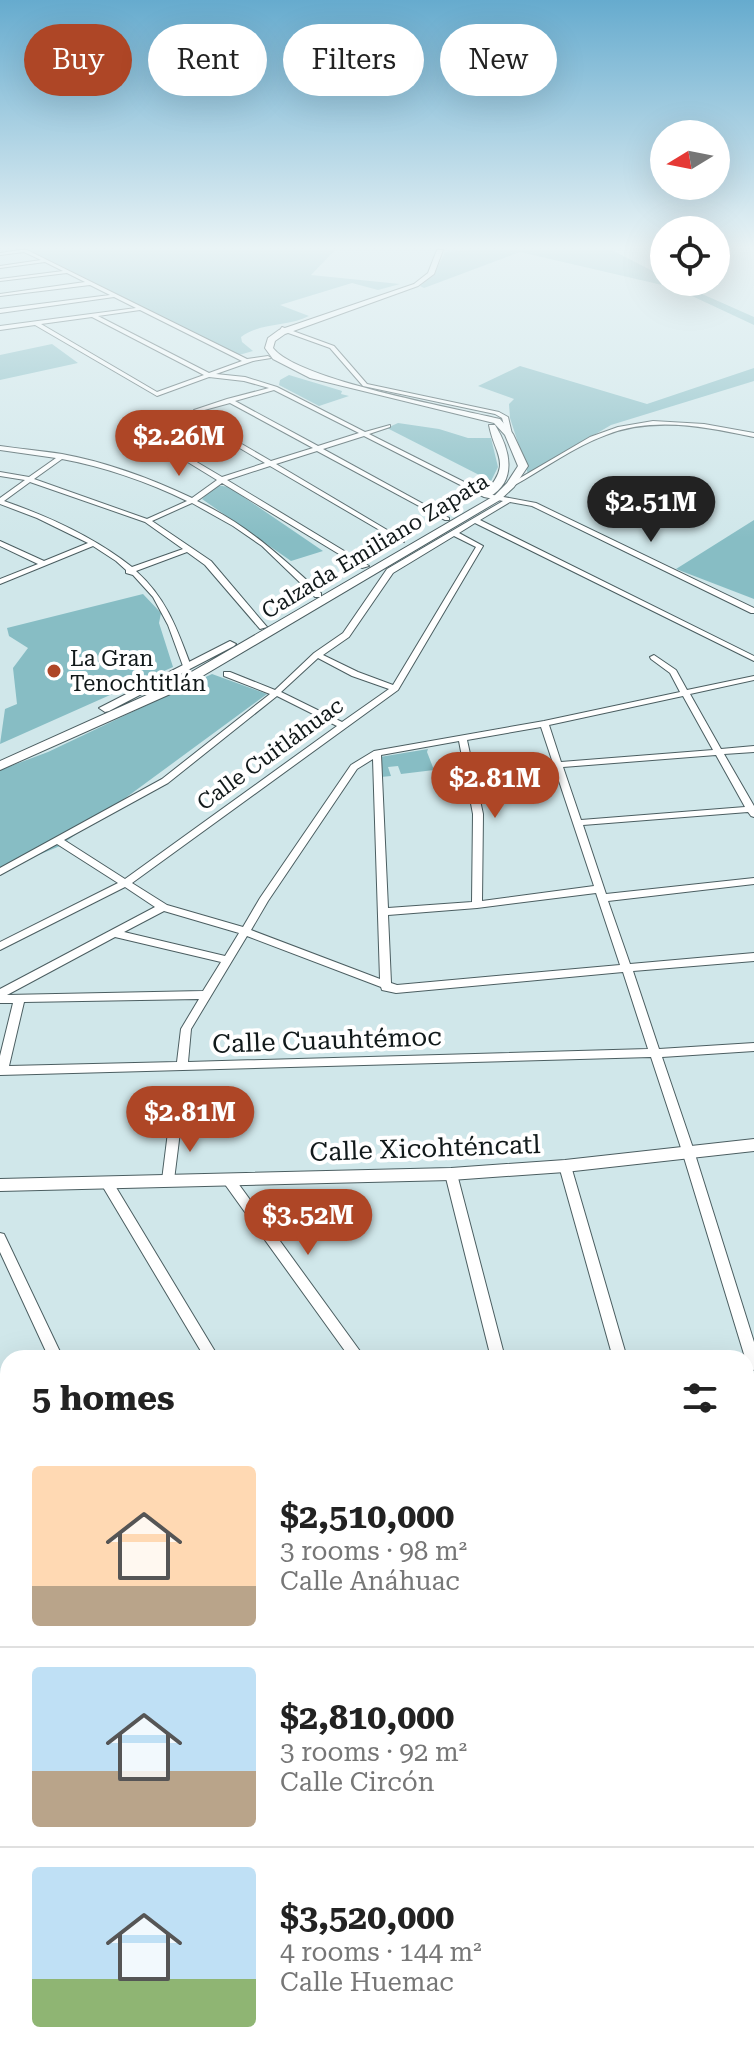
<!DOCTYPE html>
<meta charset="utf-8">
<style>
body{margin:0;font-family:"Roboto Serif",serif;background:#f2f2f2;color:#222;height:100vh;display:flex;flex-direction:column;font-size:30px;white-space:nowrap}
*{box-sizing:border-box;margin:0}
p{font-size:26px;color:#767676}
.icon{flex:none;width:44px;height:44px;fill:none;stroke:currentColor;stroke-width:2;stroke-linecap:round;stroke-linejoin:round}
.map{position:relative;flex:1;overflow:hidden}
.drawer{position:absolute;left:0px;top:1350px;width:754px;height:712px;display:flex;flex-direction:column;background:#fff;border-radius:24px 24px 0 0;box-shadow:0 8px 32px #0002}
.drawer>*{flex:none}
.banner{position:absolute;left:24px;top:24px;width:706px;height:72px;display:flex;gap:16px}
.needle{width:52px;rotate:260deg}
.buttons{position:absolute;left:650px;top:120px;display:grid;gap:16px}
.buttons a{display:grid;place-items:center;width:80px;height:80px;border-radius:50%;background:#fff;box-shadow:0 8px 32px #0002;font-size:40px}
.price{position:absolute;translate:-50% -68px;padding:0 18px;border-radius:28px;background:#ae4626;color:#fff;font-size:26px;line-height:52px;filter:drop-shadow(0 2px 4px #0008)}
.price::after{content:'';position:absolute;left:50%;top:48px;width:24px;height:18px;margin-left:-12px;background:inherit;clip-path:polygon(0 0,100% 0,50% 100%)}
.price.selected{background:#222;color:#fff}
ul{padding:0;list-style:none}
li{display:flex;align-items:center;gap:24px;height:200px;padding:0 32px}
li+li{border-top:2px solid #e0e0e0}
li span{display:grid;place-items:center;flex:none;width:224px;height:160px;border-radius:8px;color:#555}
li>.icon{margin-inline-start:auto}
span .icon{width:96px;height:96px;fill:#fffc;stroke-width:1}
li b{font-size:34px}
h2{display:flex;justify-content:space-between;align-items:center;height:96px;padding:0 32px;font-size:34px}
.chip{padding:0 28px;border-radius:36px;background:#fff;box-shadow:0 8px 32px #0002;font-size:28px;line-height:72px}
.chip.selected{background:#ae4626;color:#fff}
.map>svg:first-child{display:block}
</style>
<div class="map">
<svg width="754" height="2062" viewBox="0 0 754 2062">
<rect width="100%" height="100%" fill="#d0e7ea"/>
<path fill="#87bdc4" d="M29,250H335L311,275L400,284L378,290L352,283L280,305L309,316C288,327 261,322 241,337L242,342L253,351L239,355Z
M472,250H612L664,277V282H675L754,317V325L675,288L520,252L424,288L420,286L434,274L445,252Z
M52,344L78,363L0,380V355Z
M520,366L647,404L754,368V381L611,425L528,474L510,418L509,404L514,399L478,386Z
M289,375L339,390L342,391L341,394L349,396L319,406L279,385L280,380Z
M398,423L439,429L468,438H491L498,467L491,481L387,428Z
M216,485L229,487L323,551L291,561L202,499Z
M754,520V599L676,569Z
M143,594L161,613L159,623L173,667L0,744L5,709L17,704L13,668L28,648L9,636L7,628Z
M212,674L267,694L60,846L0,871V770L48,752Z
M428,749L427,752L434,770L401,774L398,766L388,767L391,776L381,777L380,757Z"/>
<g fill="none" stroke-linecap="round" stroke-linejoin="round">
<path fill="#449da8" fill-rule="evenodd" d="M746,1538L754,1539V1573L746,1572Z
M258,2054H300L297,2062H255Z"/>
<defs>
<path id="minor" d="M20,250H27L247,359L268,356L271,358L253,361L216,374L245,377L277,387L365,432L390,425V427L369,434L488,494L536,503L754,608V613H751L532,506L510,502L480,520L754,656V661L475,523L459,533L483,546L398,690L132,883L167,905L243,927L260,898L351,765L374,751L544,721L680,692L670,673L651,659L650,657L654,655L676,670L687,690L754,676V680L690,694L721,749L754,746V752L724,754L754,806V817L751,816L748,812L583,825L606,894L754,878V884L608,901L630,964L754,953V961L633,971L659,1049L754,1043V1051L662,1057L694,1151L754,1342V1370L749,1368L747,1364L682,1151L651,1057L0,1075V1056L13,1003H0V989L155,907L125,887L0,950V942L118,883L57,844L0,875V868L162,779L270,694L224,676V672H230L275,690L314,653L343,633L387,569L503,501L484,497L364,436L323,449L449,518V520H445L317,451L276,464L404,540V542H400L270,466L227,480L369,566L362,568L222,483L197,501C248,525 280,556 321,593V597H315L262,546L233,526L192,503L152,521L211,561L267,627L260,629L205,565L187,552L136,571C167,599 177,629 191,666L187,668L183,666L168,625L153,597L133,575L126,573V570L116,561L93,546L0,584V579L38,564L0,546V541L44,561L88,543L37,518L0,504V498L25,480L0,476V472L29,477L56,458L0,450V446C21,449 42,451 62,454C106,462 152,479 192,498L217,480L137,431L125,428V426L141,429L222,477L265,463L184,415V413H188L271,461L313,448L230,403L197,412L194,410L227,399L269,388L244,381L209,377L157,396L35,325L0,330V326L136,308L114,297L0,313V309L110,295L90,285L0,296V294L85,282L67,273L0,281V279L63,271L45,262L0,268V266L41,260L24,252L0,255V253ZM140,310L242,361L209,373L98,316ZM92,317L204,375L157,392L41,324ZM274,390L359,433L318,446L235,401ZM62,459C105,467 148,482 187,501L147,519L34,479ZM30,482L145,522L183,549L132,567C94,537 50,517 4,501ZM454,536L476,547L393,685L358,672L323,655L349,637L393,573ZM318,658L352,676L389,689L342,722L281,692ZM277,696L337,726L125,879L64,840L168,783ZM683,696L713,750L561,762L549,725ZM541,727L594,886L482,901L483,814L467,740ZM459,741L473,814L472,902L388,908L381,755ZM716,755L745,807L581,820L563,767ZM373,759L380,979L251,930L268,901L357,769ZM596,893L620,965L397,985L391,983L388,915L477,908ZM164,911L239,933L225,956L124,932ZM247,936L381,987L382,990L396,993L623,972L648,1049L188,1062L191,1029ZM115,937L221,962L203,991L7,995ZM199,999L181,1029L177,1062L9,1066L24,1002Z
M282,327L334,346L367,384L499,412L508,417L512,434L507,435L502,418L495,414L363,386L330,348L280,330Z
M653,421L704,424L754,433V437C705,427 654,416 606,435C573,447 544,469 513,486L508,485L590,437L618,427Z
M175,1119L179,1121L181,1124L174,1180L172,1184L168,1185L164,1184L162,1180L169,1124L171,1121Z
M565,1161L569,1163L571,1166L627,1358H613L559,1166L561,1163Z
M451,1169L455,1171L457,1174L505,1358H491L445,1174L447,1171Z
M228,1174L232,1175L365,1358H350L224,1183L222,1179L224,1175Z
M107,1178L111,1179L219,1358H205L103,1187L101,1183L103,1179Z
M0,1233L4,1234L63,1358H49L0,1252Z
M754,1394V1408L746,1410V1396Z
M8,1575V1591L0,1595V1579Z
M754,1688V1704L746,1706V1690Z
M8,1725V1742L0,1745V1728Z
M746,1835L754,1839V1859L746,1855Z
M8,1943V1965L0,1969V1947Z
M434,2054H454L455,2062H435Z
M568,2054H588L590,2062H570Z
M676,2054H702L706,2062H681Z"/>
<path id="tertiary" d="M754,1139V1151L565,1172L451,1180L0,1191V1179L451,1168L565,1160Z"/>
<path id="primary" d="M437,250H443L434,274L418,286L285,334L275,341L273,348C298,380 454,408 500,419L513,434L528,466L514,487L500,500L177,691L0,770V761L169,685L494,496L507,483L518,466L505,435L494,423L310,378L273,359L265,348L268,338L279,330L414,284L428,273Z
M489,425H495C510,449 518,481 489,497L484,494C513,462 495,457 489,425Z
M230,641L236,644L234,646L109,711L105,712L99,708Z"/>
</defs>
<use href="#minor" stroke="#4b5e61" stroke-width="2"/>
<use href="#tertiary" stroke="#4b5e61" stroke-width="2"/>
<use href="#primary" stroke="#4b5e61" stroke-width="2"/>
<use href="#minor" fill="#fff" fill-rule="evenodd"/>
<use href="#tertiary" fill="#fff" fill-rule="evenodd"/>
<use href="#primary" fill="#fff" fill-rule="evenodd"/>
</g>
<linearGradient id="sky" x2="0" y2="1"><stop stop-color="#66abce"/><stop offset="0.46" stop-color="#eaf4f6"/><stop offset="1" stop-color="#eaf4f6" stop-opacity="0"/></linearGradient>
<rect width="754" height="538" fill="url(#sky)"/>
<circle fill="#ae4626" stroke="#fff" stroke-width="3" cx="54" cy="671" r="8"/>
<g text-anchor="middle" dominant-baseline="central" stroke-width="8" stroke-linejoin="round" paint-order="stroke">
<g font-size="22" fill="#11191a" stroke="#fff">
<text transform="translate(375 546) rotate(-31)">Calzada Emiliano Zapata</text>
<text transform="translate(270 754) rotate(-36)">Calle Cuitláhuac</text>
</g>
<g font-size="22" fill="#11191a" stroke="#fff" text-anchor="start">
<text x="70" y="658">La Gran<tspan x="70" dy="25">Tenochtitlán</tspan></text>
</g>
<g font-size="26" fill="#11191a" stroke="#fff">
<text transform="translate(327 1040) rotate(-2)">Calle Cuauhtémoc</text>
<text transform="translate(425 1148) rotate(-2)">Calle Xicohténcatl</text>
</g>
</g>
</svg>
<div class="buttons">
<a><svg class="needle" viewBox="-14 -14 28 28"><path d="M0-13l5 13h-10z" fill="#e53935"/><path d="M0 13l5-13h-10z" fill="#767676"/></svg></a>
<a><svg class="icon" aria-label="locate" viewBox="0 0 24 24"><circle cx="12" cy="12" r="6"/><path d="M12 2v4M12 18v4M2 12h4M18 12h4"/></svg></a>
</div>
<b class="price" style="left:179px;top:478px">$2.26M</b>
<b class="price selected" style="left:651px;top:544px">$2.51M</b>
<b class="price" style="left:495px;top:820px">$2.81M</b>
<b class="price" style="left:190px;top:1154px">$2.81M</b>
<b class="price" style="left:308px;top:1257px">$3.52M</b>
<div class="banner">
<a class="chip selected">Buy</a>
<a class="chip">Rent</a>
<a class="chip">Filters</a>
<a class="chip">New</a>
</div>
<section class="drawer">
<h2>5 homes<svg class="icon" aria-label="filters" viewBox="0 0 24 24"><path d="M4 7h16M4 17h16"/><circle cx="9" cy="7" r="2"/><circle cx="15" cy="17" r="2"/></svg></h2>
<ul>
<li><span style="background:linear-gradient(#ffd9b3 75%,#b9a48a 0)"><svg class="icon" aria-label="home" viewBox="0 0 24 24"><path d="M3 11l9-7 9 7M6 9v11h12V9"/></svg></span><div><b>$2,510,000</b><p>3 rooms · 98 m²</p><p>Calle Anáhuac</p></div></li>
<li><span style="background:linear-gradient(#bfe0f5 65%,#b9a48a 0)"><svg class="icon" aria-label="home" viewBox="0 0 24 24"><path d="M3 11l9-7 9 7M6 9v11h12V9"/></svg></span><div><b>$2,810,000</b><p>3 rooms · 92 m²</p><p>Calle Circón</p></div></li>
<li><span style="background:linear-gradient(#bfe0f5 70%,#8fb573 0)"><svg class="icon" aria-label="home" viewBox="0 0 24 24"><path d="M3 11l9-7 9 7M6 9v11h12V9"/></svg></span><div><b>$3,520,000</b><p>4 rooms · 144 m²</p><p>Calle Huemac</p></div></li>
</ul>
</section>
</div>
